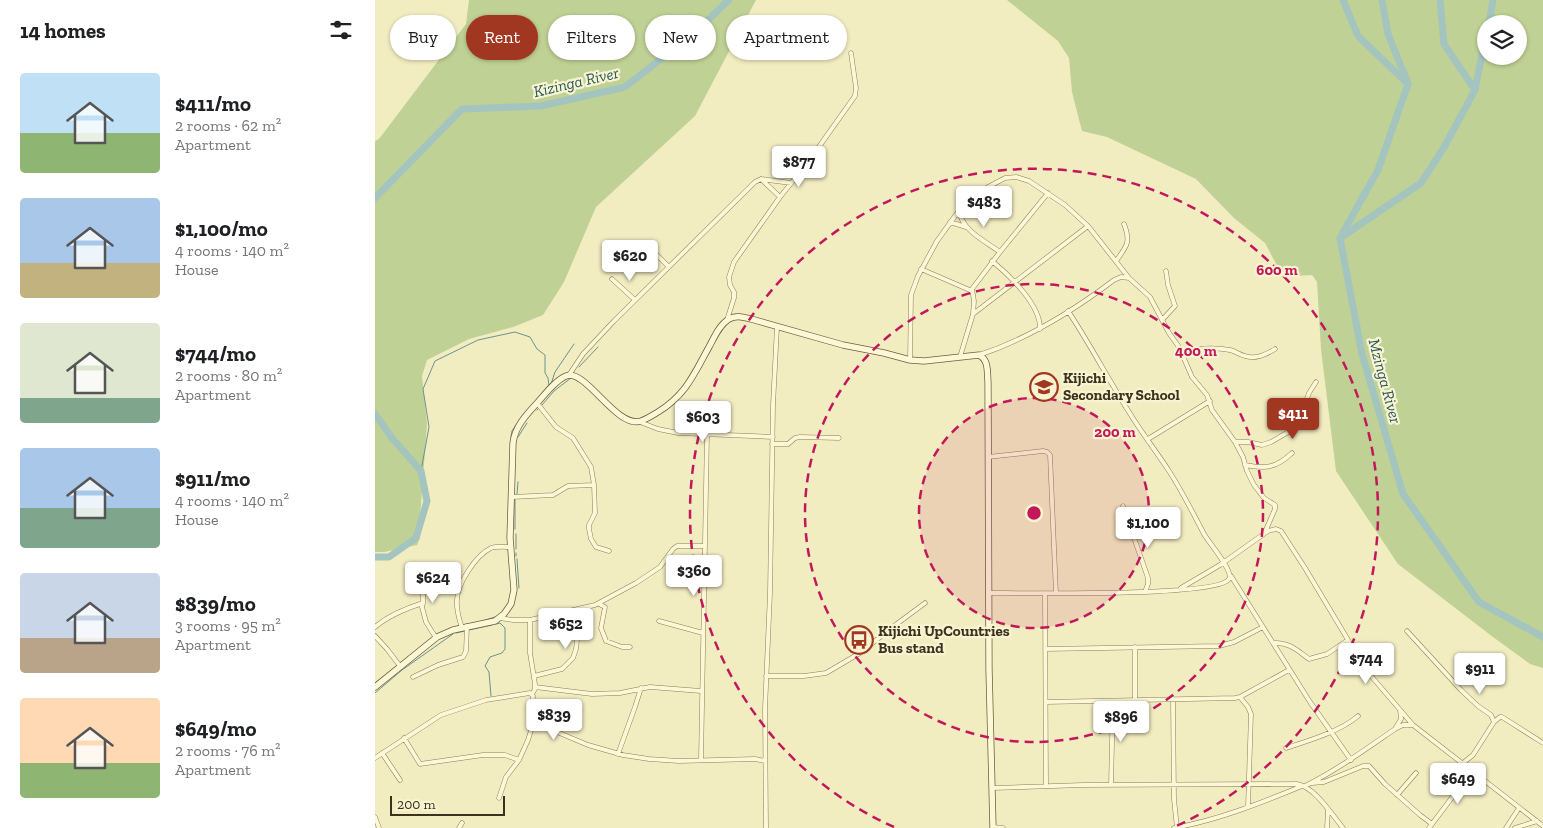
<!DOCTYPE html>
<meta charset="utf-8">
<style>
body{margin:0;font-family:"Zilla Slab",serif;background:#f6f6f6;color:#202124;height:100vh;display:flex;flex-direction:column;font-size:19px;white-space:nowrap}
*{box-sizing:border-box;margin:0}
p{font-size:16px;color:#757577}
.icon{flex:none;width:28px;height:28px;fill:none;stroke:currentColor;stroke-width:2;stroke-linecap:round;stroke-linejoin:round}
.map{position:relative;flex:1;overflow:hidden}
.panel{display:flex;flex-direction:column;background:#fff;width:375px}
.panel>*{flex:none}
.top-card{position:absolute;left:15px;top:15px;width:475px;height:45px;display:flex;gap:10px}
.controls{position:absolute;left:1102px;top:15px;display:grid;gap:10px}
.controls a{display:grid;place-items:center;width:50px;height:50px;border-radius:50%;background:#fff;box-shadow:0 1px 4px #0004;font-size:25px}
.scale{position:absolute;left:15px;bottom:12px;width:115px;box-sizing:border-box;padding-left:5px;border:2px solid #3c311c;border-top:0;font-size:14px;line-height:18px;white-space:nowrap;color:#3c311c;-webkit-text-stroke:4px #f8f4d1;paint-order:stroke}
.price{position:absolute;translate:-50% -42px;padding:0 11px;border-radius:5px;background:#fff;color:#222;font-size:16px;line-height:32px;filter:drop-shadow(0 1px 2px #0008)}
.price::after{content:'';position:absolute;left:50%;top:30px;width:15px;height:11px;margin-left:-8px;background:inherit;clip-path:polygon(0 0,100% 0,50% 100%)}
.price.on{background:#a23721;color:#fff}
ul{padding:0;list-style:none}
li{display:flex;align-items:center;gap:15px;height:125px;padding:0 20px}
li span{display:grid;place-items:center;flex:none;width:140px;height:100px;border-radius:5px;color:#555}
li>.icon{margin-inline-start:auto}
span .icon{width:60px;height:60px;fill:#fffc;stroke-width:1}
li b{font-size:21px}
h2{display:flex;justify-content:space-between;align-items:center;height:60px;padding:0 20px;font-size:21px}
.tag{padding:0 18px;border-radius:22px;background:#fff;box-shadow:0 1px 4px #0004;font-size:18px;line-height:45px}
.tag.on{background:#a23721;color:#fff}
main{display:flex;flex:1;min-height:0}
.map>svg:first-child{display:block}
</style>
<main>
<section class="panel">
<h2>14 homes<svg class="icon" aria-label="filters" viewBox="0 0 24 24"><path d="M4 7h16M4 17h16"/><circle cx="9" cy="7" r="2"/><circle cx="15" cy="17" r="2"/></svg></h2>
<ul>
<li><span style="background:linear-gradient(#bfe0f5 60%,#8fb573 0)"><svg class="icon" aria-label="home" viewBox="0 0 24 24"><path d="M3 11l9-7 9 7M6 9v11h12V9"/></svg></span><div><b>$411/mo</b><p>2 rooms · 62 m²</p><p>Apartment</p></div></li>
<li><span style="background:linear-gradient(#a9c7e8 65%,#c2b280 0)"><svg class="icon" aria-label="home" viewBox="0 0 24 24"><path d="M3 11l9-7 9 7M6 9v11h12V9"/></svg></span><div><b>$1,100/mo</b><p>4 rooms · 140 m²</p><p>House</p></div></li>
<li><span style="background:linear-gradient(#dfe7d0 75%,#7fa58c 0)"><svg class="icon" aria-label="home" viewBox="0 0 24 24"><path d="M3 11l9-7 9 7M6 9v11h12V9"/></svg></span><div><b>$744/mo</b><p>2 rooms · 80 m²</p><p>Apartment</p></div></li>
<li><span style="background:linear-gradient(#a9c7e8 60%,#7fa58c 0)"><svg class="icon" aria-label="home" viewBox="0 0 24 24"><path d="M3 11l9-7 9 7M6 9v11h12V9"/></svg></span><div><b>$911/mo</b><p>4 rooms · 140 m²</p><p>House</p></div></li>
<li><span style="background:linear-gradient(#c9d6e8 65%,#b9a48a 0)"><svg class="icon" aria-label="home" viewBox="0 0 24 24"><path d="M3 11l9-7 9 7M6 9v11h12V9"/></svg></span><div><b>$839/mo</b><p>3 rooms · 95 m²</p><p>Apartment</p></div></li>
<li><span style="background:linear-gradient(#ffd9b3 65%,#8fb573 0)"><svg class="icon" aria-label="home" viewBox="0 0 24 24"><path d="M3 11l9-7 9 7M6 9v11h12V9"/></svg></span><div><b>$649/mo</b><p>2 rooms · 76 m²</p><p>Apartment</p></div></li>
</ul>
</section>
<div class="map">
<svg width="1168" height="828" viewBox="0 0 1168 828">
<rect width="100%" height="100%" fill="#f2ecc1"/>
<path fill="#bfd194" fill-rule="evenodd" d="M94,0H381L320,116L221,207L189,282L168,315L138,327L94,339L52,360L47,376L52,424L45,518V538L42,545L9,552H0V141L4,139L91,24Z
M632,0H1168V668L1155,664L1118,637L1023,564L961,471L946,349L942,282L937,275L919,276L906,273L890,243L859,218L821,179L732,137L707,131L697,92L694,58L683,41ZM1111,24H1144V56H1111Z"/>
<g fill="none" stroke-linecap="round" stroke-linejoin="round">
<path stroke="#6a9390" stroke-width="1" d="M204,367L223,347
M176,384L180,372L199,344
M167,405L179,391L196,378
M162,410L163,409
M136,437L137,431L141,425
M143,437L152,423
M46,471L54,427L48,389L60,361L103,340L140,332L155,337L162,349L170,355V373L173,378L174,386
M142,494L143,482
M140,529V500
M141,549V534
M141,553V556
M142,559L144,588
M107,621L120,617
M94,630L117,625
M81,633L90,631
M0,683L47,646
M0,693L27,670L78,634
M116,696L114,672L110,666L115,657L127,653L130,649V628L125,623L121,624"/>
<path stroke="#a4c4c0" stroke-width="7" d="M968,0L983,36L1033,84
M1007,0L1013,34L1032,81
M1065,0L1069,44L1100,90
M1114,24L1118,0
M1033,84L1003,170L965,238L987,354L1028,494L1104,602L1168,637
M0,198L87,109L166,106L250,87L318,34L354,0
M968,236L1046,183L1068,149L1100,90L1111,35
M0,414L17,438L46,471L52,501L41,538L14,557H0"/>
<defs>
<path id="street" d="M386,179L405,197
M584,210C586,230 610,241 625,252
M575,222L591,227
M271,244L294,267
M617,261C634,275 666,305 665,329
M741,261C752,246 756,242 749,224
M546,269L597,291
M237,279L260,300
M598,314L713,226
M352,320L359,298V292L355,285L354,277L359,262L405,197L431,165L480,96L481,88L476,53
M787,320L800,306L793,285L791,271
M807,352C823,348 839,347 855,350C860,351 865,355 870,356C880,360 892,354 900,349
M604,355C653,339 698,311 739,280L746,277L754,278L775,297L794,333L804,347L817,377L832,395L837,410L860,442L868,457L872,471L879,485L889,498L900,505V509L890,532
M585,357L598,314L599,301L597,289L625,252L673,193
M535,360L536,295L543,276L562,241L588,205L613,187L630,178L641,177L654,181L690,205L713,226L754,278
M194,375L208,354L239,321L380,182L386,179L416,183
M162,403L181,427L198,438L216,467L219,485L220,513L214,525V529L216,539L221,547L234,551
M265,422L283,429L303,433L398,437
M773,439L835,401
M860,442H873L887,445L896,442L915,431L923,423L934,393L941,382
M397,444H413L420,438L425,437L464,438
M613,457L668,451L672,452L675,455L681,593
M870,465C891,469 901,468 917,453
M137,497L178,495L193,486L219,485
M748,506L773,578V584L770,592
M856,576L935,702L976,760
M39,581L48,595V603L47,607L51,622L61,638
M806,588L845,565L893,531L901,529L906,531L930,568L991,670L1038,725L1168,826
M615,593C645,593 844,597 854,579C859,571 834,543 829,534C818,513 807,491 794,471C781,451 766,432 754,412C733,379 715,344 693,311
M670,593L671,786
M224,604L230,607L226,628L231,641L247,647H255
M124,618L138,620H155L220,605L261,583L285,567L298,549L302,546H330
M155,620V653L160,684V689L157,694
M284,621L328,633
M0,627C13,616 32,608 48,603
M87,628C84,619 81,609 82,600C82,584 101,555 116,548C122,546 130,547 136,547
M1032,631L1086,690L1103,706L1116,715L1119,722L1098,755L1088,763
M0,636L12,649L25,666
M899,643C914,642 923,651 934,659L952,654L973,640
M670,649L844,646L859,642L888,627
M159,676L187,669L198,658L201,649L203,631L202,610
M391,676H429L451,673L485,653L519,626L550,603
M38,677L63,665L88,657L91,651L92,626
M160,687L217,694L245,693L275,687L326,691
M865,697L873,707L876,714L873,807
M760,699V647
M798,699L799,799L802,828
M671,702L860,698L865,697L914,670
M1119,722L1125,717H1127L1168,743
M1020,729L1026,719L1025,710
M29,738L45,764L108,755H130L144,760
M911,748C933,741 966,731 983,716
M7,753L25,780
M243,754L260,707L266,688
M0,758L66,715L111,700L155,693L158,696L157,714L159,721L163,724L213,745L248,755L274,759L304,761L380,759L390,761
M326,760L332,434
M937,783L949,782L988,766H994L1010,784L1045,815L1057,824
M736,785L738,701
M930,786C962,770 991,749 1020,729L1028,725H1038
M617,788L708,785L922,784C940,787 957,815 968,828
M1022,795L1041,773
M124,798L131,777L144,760L153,740L159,721
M0,817L4,828
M618,827L628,828
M84,828L87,823
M391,828L390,709L395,593L398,405L402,327
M799,828C843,820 886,803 927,786
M952,828L953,810
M1054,828L1097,771
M1131,828L1144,808
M1140,828L1162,821"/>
<path id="secondary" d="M0,687L62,637L78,630L120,621L129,614L136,604L139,590L135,538L138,443C140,426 152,414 163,402C171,393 181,380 191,376C211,368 241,429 266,421C272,419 278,415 283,412C311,395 319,374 334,347C339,338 344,325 354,319C360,315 368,317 376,319L468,345L509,353L535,360L549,361L604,355C614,360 612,372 613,382L614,669L618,828"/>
</defs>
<use href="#street" stroke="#8d7d57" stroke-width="5"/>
<use href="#secondary" stroke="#6f5e3a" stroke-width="7"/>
<use href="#street" stroke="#fcf7d5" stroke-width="4"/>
<use href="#secondary" stroke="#fcf7d5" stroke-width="5.5"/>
</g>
<circle cx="659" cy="513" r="115" fill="#c2185b" fill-opacity=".12"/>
<g fill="none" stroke="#c2185b" stroke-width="2.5" stroke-dasharray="9 6">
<circle cx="659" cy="513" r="115"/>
<circle cx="659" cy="513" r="229"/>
<path d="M519 827A344 344 0 1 1 799 827"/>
</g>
<defs>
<symbol id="school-ring" viewBox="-11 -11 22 22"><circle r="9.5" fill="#f8f4d1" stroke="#a23721" stroke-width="1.5"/><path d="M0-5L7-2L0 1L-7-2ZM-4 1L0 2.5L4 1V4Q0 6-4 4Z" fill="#a23721"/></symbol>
<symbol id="bus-ring" viewBox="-11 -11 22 22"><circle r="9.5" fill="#f8f4d1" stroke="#a23721" stroke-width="1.5"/><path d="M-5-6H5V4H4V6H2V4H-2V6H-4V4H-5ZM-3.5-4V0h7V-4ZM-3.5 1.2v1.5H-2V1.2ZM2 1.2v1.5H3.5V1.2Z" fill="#a23721"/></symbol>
</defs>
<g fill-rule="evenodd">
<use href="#school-ring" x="653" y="371" width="32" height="32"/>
<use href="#bus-ring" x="468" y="624" width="32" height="32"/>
</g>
<g text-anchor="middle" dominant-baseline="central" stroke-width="4.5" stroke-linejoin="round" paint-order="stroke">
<g font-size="15" font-weight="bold" fill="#3c311c" stroke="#f8f4d1" text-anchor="start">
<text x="688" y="378">Kijichi<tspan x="688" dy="17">Secondary School</tspan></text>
<text x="503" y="631">Kijichi UpCountries<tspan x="503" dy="17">Bus stand</tspan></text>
</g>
<g font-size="16" font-style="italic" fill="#2a575d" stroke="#f8f4d1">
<text transform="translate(201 82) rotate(-13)">Kizinga River</text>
<text transform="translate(1010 381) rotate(75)">Mzinga River</text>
</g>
</g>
<circle cx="659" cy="513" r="8" fill="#c2185b" stroke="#f8f4d1" stroke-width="2.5"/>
<g font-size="15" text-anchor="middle" font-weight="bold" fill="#c2185b" stroke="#f8f4d1" stroke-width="4.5" stroke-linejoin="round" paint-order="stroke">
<text x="902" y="275">600 m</text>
<text x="821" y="356">400 m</text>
<text x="740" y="437">200 m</text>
</g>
</svg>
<div class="controls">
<a><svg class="icon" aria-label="layers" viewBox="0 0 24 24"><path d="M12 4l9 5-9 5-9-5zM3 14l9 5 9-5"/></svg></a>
</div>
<div class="scale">200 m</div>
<b class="price" style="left:424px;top:188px">$877</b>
<b class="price" style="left:609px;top:228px">$483</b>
<b class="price" style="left:255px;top:282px">$620</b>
<b class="price on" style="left:918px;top:440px">$411</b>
<b class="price" style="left:328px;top:443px">$603</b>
<b class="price" style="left:773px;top:549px">$1,100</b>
<b class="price" style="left:319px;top:597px">$360</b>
<b class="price" style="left:58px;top:604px">$624</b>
<b class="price" style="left:191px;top:650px">$652</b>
<b class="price" style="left:991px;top:685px">$744</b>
<b class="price" style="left:1105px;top:695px">$911</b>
<b class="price" style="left:179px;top:741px">$839</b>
<b class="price" style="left:746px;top:743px">$896</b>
<b class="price" style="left:1083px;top:805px">$649</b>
<div class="top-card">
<a class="tag">Buy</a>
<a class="tag on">Rent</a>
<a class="tag">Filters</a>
<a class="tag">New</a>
<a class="tag">Apartment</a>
</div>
</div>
</main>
